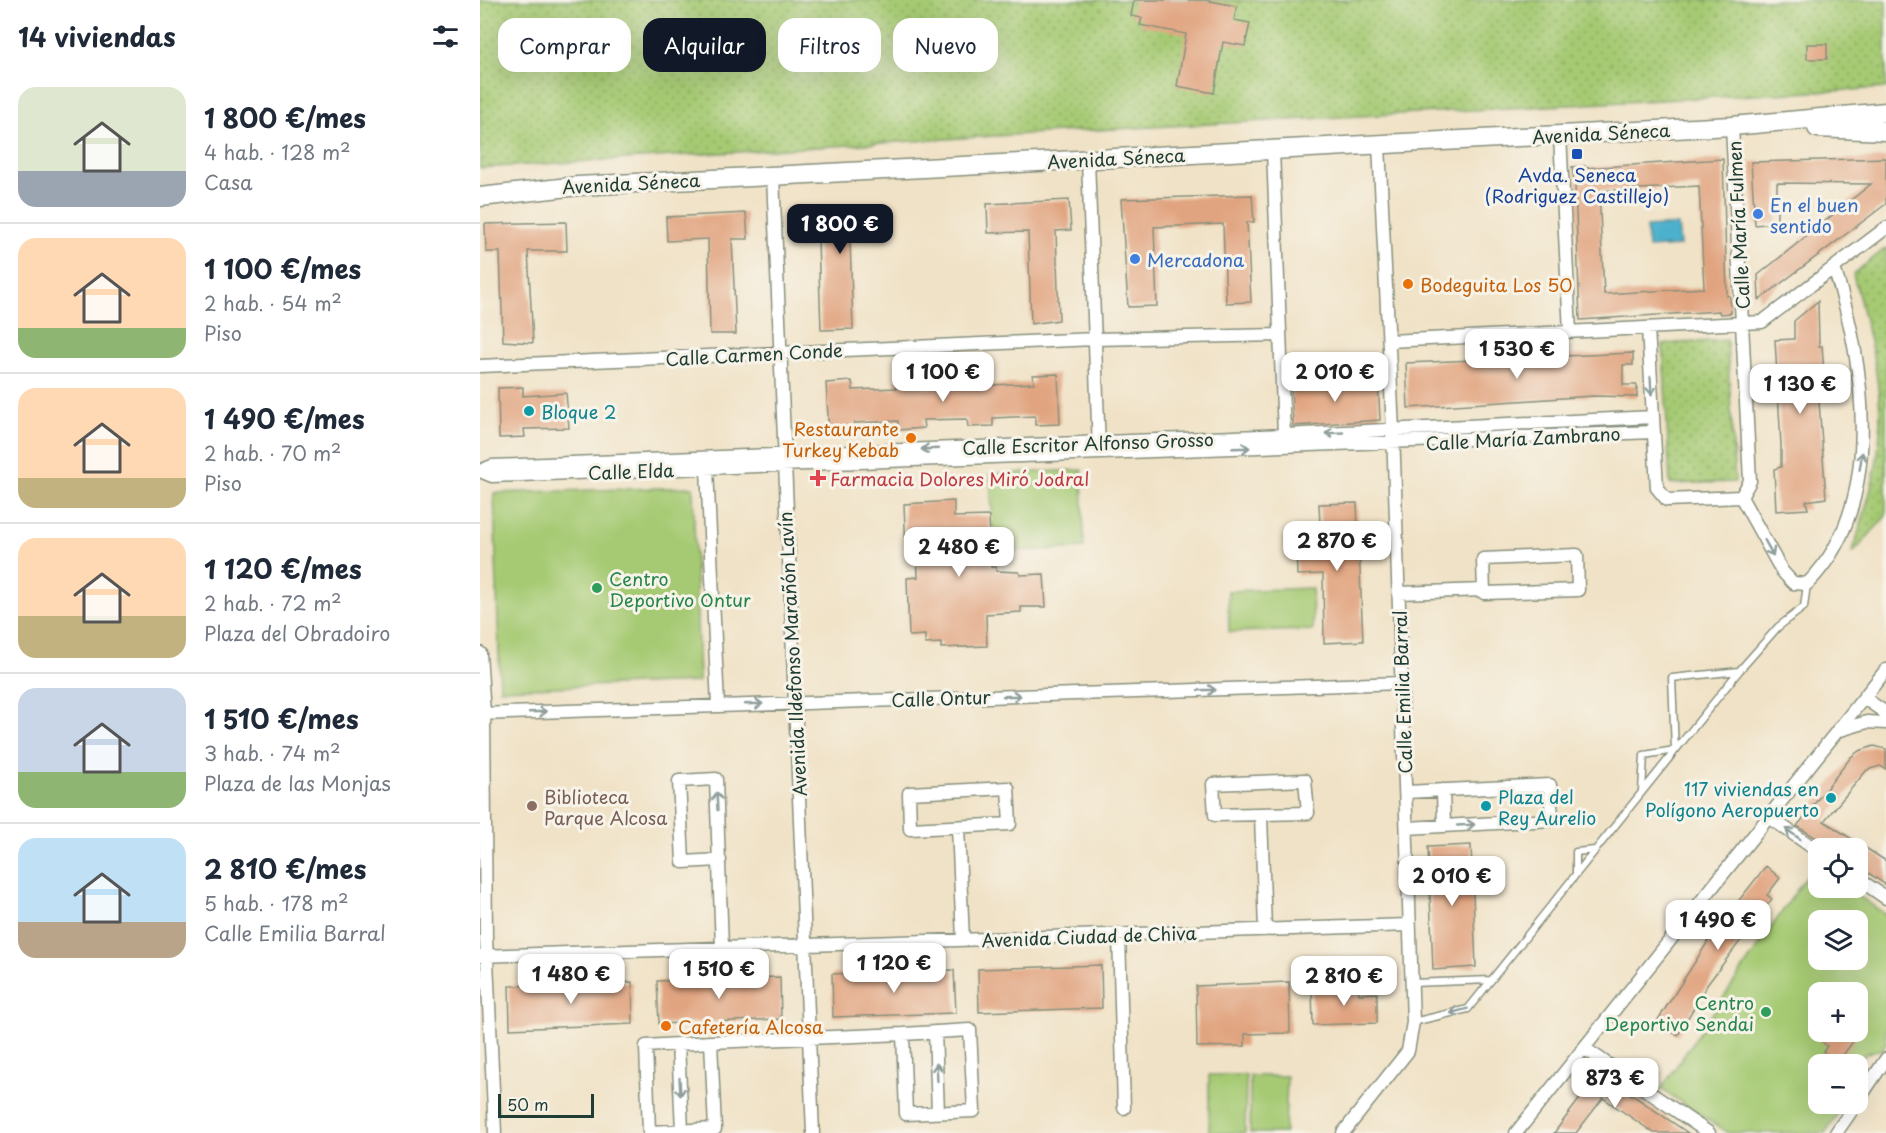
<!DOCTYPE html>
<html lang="es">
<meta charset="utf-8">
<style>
body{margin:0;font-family:"Playpen Sans",sans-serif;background:#f6f6f7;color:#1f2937;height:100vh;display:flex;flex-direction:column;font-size:22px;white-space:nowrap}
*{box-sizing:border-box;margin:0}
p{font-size:20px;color:#747a83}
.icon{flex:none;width:33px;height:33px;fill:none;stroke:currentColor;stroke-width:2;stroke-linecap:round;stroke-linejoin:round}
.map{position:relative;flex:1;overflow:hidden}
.panel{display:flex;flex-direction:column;background:#fff;width:480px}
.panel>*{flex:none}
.guide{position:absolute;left:18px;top:18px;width:570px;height:54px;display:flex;gap:12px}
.buttons{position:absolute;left:1328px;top:838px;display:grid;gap:12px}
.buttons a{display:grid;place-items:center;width:60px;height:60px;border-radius:12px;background:#fff;box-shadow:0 6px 24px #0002;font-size:30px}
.scale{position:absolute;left:18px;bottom:15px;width:96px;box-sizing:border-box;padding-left:6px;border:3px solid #1f3d34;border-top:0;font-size:16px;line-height:21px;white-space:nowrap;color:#1f3d34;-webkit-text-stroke:4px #f7f3e8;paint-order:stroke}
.price{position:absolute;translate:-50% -51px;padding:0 14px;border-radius:12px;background:#fff;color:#222;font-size:20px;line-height:39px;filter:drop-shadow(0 2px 3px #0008)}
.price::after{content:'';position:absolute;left:50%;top:36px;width:18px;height:14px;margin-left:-9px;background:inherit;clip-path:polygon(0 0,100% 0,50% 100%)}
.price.current{background:#111827;color:#fff}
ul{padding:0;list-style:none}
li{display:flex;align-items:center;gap:18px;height:150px;padding:0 18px}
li+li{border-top:2px solid #e0e1e3}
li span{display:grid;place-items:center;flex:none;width:168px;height:120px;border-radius:18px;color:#555}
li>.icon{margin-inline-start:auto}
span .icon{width:72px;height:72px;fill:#fffc;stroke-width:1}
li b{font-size:26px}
h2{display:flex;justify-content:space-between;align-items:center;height:72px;padding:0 18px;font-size:26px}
.tag{padding:0 21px;border-radius:18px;background:#fff;box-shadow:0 6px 24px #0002;font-size:21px;line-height:54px}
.tag.current{background:#111827;color:#fff}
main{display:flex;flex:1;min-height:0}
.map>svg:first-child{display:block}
</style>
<main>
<section class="panel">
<h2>14 viviendas<svg class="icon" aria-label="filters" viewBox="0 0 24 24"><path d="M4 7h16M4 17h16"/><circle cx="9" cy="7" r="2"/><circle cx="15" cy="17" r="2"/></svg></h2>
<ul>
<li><span style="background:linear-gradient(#dfe7d0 70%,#9aa5b1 0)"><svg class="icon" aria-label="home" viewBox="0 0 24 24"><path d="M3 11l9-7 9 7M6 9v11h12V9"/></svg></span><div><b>1 800 €/mes</b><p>4 hab. · 128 m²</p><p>Casa</p></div></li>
<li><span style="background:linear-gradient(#ffd9b3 75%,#8fb573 0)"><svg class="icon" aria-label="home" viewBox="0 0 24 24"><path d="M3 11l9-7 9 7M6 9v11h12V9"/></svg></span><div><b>1 100 €/mes</b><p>2 hab. · 54 m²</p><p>Piso</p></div></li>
<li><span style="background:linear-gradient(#ffd9b3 75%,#c2b280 0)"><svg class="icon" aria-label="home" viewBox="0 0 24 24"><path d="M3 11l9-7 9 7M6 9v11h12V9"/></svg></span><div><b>1 490 €/mes</b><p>2 hab. · 70 m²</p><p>Piso</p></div></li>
<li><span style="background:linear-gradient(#ffd9b3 65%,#c2b280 0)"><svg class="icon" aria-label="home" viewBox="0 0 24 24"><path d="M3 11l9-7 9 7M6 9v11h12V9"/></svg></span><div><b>1 120 €/mes</b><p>2 hab. · 72 m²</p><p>Plaza del Obradoiro</p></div></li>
<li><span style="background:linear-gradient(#c9d6e8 70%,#8fb573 0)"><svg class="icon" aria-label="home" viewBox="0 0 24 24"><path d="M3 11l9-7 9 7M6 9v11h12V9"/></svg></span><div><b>1 510 €/mes</b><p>3 hab. · 74 m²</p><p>Plaza de las Monjas</p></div></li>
<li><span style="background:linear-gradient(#bfe0f5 70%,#b9a48a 0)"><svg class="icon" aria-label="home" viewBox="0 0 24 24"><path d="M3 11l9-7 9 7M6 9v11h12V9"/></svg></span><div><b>2 810 €/mes</b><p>5 hab. · 178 m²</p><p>Calle Emilia Barral</p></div></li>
</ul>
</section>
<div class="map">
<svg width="1406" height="1133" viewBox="0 0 1406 1133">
<defs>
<pattern id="park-dots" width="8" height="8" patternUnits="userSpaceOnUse" patternTransform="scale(1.5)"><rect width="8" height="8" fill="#a6ca73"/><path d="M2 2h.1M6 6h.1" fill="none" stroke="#87a55f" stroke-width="1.8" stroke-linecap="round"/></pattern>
</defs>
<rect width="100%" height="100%" fill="#f7f3e8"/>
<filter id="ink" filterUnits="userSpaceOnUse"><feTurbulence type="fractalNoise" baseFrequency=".0167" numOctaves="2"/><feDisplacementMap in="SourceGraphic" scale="12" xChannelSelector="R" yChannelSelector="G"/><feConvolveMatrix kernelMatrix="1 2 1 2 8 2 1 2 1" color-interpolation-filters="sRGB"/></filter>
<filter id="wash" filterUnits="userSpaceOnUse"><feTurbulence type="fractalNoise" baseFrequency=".008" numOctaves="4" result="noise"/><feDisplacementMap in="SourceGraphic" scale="24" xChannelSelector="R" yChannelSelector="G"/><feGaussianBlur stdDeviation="1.35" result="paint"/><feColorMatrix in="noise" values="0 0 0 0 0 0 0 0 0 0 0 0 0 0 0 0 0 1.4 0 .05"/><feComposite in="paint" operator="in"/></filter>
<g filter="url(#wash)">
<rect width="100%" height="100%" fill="#f0e2c6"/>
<path fill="#a6ca73" stroke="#628454" stroke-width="1.5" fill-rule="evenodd" d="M602,470L604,548L514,552L510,474Z
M213,487L219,682L20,689L14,493Z
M832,588L833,630L749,632L748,591Z
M1334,865L1338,868V888H1367L1406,915V1043L1401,1050C1372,1051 1384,1072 1377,1085V1065H1338V1104H1364L1345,1133H1248L1181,1089ZM1338,921H1377V960H1338ZM1338,993H1377V1032H1338Z
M729,1075H766L765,1133H729Z
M770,1076H807L805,1133H770Z"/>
<path fill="url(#park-dots)" stroke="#628454" stroke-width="1.5" d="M0,0H1406V88L597,131L0,168Z
M1406,248V516L1372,554C1385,510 1401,465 1400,419C1400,370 1385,320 1373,274Z
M1247,340L1255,482L1190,484L1183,344Z"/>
<path fill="#4eb1cd" stroke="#367780" stroke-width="1.5" d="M1198,225L1200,246L1168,248L1166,227Z"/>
<g id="blocks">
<path fill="#e1a480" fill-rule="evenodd" d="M654,0H725L757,6L754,20L770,23L765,46L743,42L734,93L697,86L706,34L660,25L662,18L651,16Z
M1327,44H1347V59H1327Z
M1406,158V204L1279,300L1278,275L1391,184L1297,183V223L1275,225L1271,162Z
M1243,159L1247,296H1250L1251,313L1240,314L1239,311L1100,320L1095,184L1092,167L1105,166V168ZM1219,186L1224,288L1124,294L1119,191Z
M772,195L774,222H767L771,302L746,303L743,224L674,227L677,306L648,307L641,199Z
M589,200L591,230L576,231L579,320L551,324L548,232L508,233L507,204Z
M406,207L407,239L370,240L373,329L341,330L338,241L322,242V209Z
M266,213L268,239H252L256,334H230L228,239L187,241L186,217Z
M86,222L87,251H48L53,343L23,341L20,252H6L5,224Z
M1338,301L1339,346H1342L1345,386L1338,388L1346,498L1326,501L1328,509L1296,511L1294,469L1301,467V445L1295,340L1314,339V321Z
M1153,353V365H1143V385H1157V397L1113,396L928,408L926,363Z
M578,374L580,424L555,425V416L513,418V426L488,427L487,419L443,420L444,428L418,430V421L374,423V431L349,433L346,383L372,381L373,390L416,388L415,380L441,378L442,388L485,386V377L511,376V385L554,383L553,375Z
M898,380L900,420L813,426L811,384Z
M43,387V396L86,393L89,428L44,429L45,437L19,438L18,388Z
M474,501V517L509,516L511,567H516V571L539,572L540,575L564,574L566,607H541V612L506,614L507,646L461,648V643L445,644V635L429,636L427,578L438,577L437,552H426L424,504Z
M877,503L883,641L844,643L843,574L817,575L816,548L841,547L839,504Z
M1394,746L1406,749V769L1400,766L1387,770L1344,821L1406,861V885L1377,865V849H1354L1317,826L1371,757L1379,751Z
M991,845L996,967L953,970L948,847Z
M1286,866L1300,878L1287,895L1292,899L1227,985L1198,1035L1176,1023L1234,932Z
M621,965L622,1008L499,1012L498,969Z
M474,970L476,1013L353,1017L352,974Z
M300,977L301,1019L179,1024L177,981Z
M152,982L153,1024L30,1029L29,986Z
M809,982L810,1033L765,1034V1046L717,1047L716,986Z
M878,988L879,994L897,993V1023L833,1025L832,989Z
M1342,1032H1380L1358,1062L1343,1052L1347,1046L1337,1038Z
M1119,1073L1142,1088L1208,1133H1174L1123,1098L1096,1133H1074Z"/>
</g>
</g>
<g filter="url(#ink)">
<use href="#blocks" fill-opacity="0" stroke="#88907d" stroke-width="1.5"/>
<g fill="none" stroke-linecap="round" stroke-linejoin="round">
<defs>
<path id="lane" d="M1162,791L1164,755L1195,750L1192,678L1259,671
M1096,874V852L1115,850
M932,983L1011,980
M933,1022L988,1009L1259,671L1298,627L1324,607L1327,584"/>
<path id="street" d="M1252,126L1270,481L1261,497
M1080,135L1090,332
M793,150L804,435
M608,160L619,449
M293,175L333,1133
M1168,328L1177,488L1187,500L1261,497
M909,341L1282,322L1406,228
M0,366L615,339L800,335
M227,468L238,706
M0,471L12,476L1174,432
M0,471L12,466L804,435L1173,417
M1261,497L1302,571L1313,583L1327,584C1406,506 1385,363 1354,268
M1097,555L1098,590L1004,593L1003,559Z
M919,593L1004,590
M0,653L4,714L6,939L15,1133
M1384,698L1406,713
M0,714L922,683
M1357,731L1387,722L1406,723
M825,780L828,813L735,815L733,784Z
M528,788L530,824L430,829L429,793Z
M963,790L964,826
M926,792L1070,785L1072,820L927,828
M781,815L785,930
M1289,817L1338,851
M478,827L483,940
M240,860L203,862L199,781L236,779L242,948
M1377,878L1406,898
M639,934L644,1108
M0,956L929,925
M490,1030L494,1111L426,1114L423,1034Z
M455,1032L458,1112
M231,1042L235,1129L169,1132L166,1046Z
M231,1042L423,1034
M198,1044L202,1130
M1104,1048L1229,1133
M1377,1102L1406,1059
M863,1133L928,1051L933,1022L913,430L899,145
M1036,1133L1406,670
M1356,1133L1376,1104"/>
<path id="secondary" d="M1337,128L1406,131
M0,197L98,186L1252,126L1406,112"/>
</defs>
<use href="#lane" stroke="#88907d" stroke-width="9"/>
<use href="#street" stroke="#88907d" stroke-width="15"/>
<use href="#secondary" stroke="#88907d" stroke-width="21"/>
<use href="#lane" stroke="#fff" stroke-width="6"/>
<use href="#street" stroke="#fff" stroke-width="12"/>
<use href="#secondary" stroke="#fff" stroke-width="18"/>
</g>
<defs><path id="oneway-shaft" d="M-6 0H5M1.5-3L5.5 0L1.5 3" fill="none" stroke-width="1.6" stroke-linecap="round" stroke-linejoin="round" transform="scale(1.5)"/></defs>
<g stroke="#8f9e9a">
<use href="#oneway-shaft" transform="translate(1171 386) rotate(87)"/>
<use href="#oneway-shaft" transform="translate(854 433) rotate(177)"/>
<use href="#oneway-shaft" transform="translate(761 448) rotate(-2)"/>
<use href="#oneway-shaft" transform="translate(450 449) rotate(178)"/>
<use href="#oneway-shaft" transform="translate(1381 461) rotate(-81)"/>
<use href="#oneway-shaft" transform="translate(1289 548) rotate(61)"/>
<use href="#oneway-shaft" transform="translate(727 690) rotate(-2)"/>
<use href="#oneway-shaft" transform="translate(532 696) rotate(-2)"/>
<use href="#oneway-shaft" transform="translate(274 704) rotate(-2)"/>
<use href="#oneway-shaft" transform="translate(58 712) rotate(-2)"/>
<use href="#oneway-shaft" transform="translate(237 801) rotate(-93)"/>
<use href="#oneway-shaft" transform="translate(986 825) rotate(-3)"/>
<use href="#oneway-shaft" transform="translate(1313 834) rotate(-145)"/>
<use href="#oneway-shaft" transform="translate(979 1011) rotate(165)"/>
<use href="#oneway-shaft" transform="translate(457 1072) rotate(-93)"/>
<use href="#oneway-shaft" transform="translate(200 1087) rotate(87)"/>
</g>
</g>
<rect fill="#1a4fb4" stroke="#f7f3e8" stroke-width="2" x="1091" y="148" width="12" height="12" rx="3"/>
<g fill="#3f7fe0" stroke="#f7f3e8" stroke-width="2">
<circle cx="1278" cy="214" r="6"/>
<circle cx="655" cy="259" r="6"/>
</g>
<g fill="#e8710a" stroke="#f7f3e8" stroke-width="2">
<circle cx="928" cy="284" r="6"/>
<circle cx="431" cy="438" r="6"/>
<circle cx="186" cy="1026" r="6"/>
</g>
<g fill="#0f9aa8" stroke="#f7f3e8" stroke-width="2">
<circle cx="49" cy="411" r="6"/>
<circle cx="1351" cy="798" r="6"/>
<circle cx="1006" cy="806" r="6"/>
</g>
<path fill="#e0444e" stroke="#f7f3e8" stroke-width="2" d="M335 469h6v6h6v6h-6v6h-6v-6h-6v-6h6z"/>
<g fill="#2e9e5b" stroke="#f7f3e8" stroke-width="2">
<circle cx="117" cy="588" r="6"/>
<circle cx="1286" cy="1012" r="6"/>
</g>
<circle fill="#8d6e63" stroke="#f7f3e8" stroke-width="2" cx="52" cy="806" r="6"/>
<g text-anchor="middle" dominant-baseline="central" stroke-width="6" stroke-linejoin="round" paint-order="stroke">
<g font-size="18" fill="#1f3d34" stroke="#f7f3e8">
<text transform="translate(1121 133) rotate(-3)">Avenida Séneca</text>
<text transform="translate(636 158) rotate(-3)">Avenida Séneca</text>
<text transform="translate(151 183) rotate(-3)">Avenida Séneca</text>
<text transform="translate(1258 225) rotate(-93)">Calle María Fulmen</text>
<text transform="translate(274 354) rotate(-3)">Calle Carmen Conde</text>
<text transform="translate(1043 438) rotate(-3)">Calle María Zambrano</text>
<text transform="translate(608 443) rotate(-2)">Calle Escritor Alfonso Grosso</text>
<text transform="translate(151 471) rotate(-2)">Calle Elda</text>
<text transform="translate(312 654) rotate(-93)">Avenida Ildefonso Marañón Lavín</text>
<text transform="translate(922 692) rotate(-92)">Calle Emilia Barral</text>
<text transform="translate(461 698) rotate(-2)">Calle Ontur</text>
<text transform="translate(609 936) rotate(-2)">Avenida Ciudad de Chiva</text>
</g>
<g font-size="18" fill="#164399" stroke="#f7f3e8">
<text x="1097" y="174">Avda. Seneca<tspan x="1097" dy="21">(Rodriguez Castillejo)</tspan></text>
</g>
<g font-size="18" fill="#366cbe" stroke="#f7f3e8" text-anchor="start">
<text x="1290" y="204">En el buen<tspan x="1290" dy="21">sentido</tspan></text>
<text x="667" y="259">Mercadona</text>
</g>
<g font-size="18" fill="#c56008" stroke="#f7f3e8" text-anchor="start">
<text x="940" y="284">Bodeguita Los 50</text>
<text x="419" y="428" text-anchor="end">Restaurante<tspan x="419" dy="21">Turkey Kebab</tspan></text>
<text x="198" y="1026">Cafetería Alcosa</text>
</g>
<g font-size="18" fill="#0d838f" stroke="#f7f3e8" text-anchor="start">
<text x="61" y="411">Bloque 2</text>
<text x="1339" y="788" text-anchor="end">117 viviendas en<tspan x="1339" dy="21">Polígono Aeropuerto</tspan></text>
<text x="1018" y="796">Plaza del<tspan x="1018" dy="21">Rey Aurelio</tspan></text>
</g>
<g font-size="18" fill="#be3a42" stroke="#f7f3e8" text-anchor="start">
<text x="350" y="478">Farmacia Dolores Miró Jodral</text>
</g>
<g font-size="18" fill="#27864d" stroke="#f7f3e8" text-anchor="start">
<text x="129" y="578">Centro<tspan x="129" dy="21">Deportivo Ontur</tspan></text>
<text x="1274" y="1002" text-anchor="end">Centro<tspan x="1274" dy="21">Deportivo Sendai</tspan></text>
</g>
<g font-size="18" fill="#785e54" stroke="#f7f3e8" text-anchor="start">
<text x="64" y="796">Biblioteca<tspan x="64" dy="21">Parque Alcosa</tspan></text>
</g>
</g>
</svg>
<div class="buttons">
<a><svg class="icon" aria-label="locate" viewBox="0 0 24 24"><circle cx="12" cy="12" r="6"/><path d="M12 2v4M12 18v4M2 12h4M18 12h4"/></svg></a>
<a><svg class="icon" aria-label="layers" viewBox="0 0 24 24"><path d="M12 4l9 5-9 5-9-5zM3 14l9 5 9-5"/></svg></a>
<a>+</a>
<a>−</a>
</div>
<div class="scale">50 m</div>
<b class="price current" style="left:360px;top:255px">1 800 €</b>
<b class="price" style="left:1037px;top:380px">1 530 €</b>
<b class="price" style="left:463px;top:403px">1 100 €</b>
<b class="price" style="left:855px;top:403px">2 010 €</b>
<b class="price" style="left:1320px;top:415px">1 130 €</b>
<b class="price" style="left:857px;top:572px">2 870 €</b>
<b class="price" style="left:479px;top:578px">2 480 €</b>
<b class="price" style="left:972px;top:907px">2 010 €</b>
<b class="price" style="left:1238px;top:951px">1 490 €</b>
<b class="price" style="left:414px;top:994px">1 120 €</b>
<b class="price" style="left:239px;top:1000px">1 510 €</b>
<b class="price" style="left:91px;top:1005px">1 480 €</b>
<b class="price" style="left:864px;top:1007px">2 810 €</b>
<b class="price" style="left:1135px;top:1109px">873 €</b>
<div class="guide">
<a class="tag">Comprar</a>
<a class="tag current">Alquilar</a>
<a class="tag">Filtros</a>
<a class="tag">Nuevo</a>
</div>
</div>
</main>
